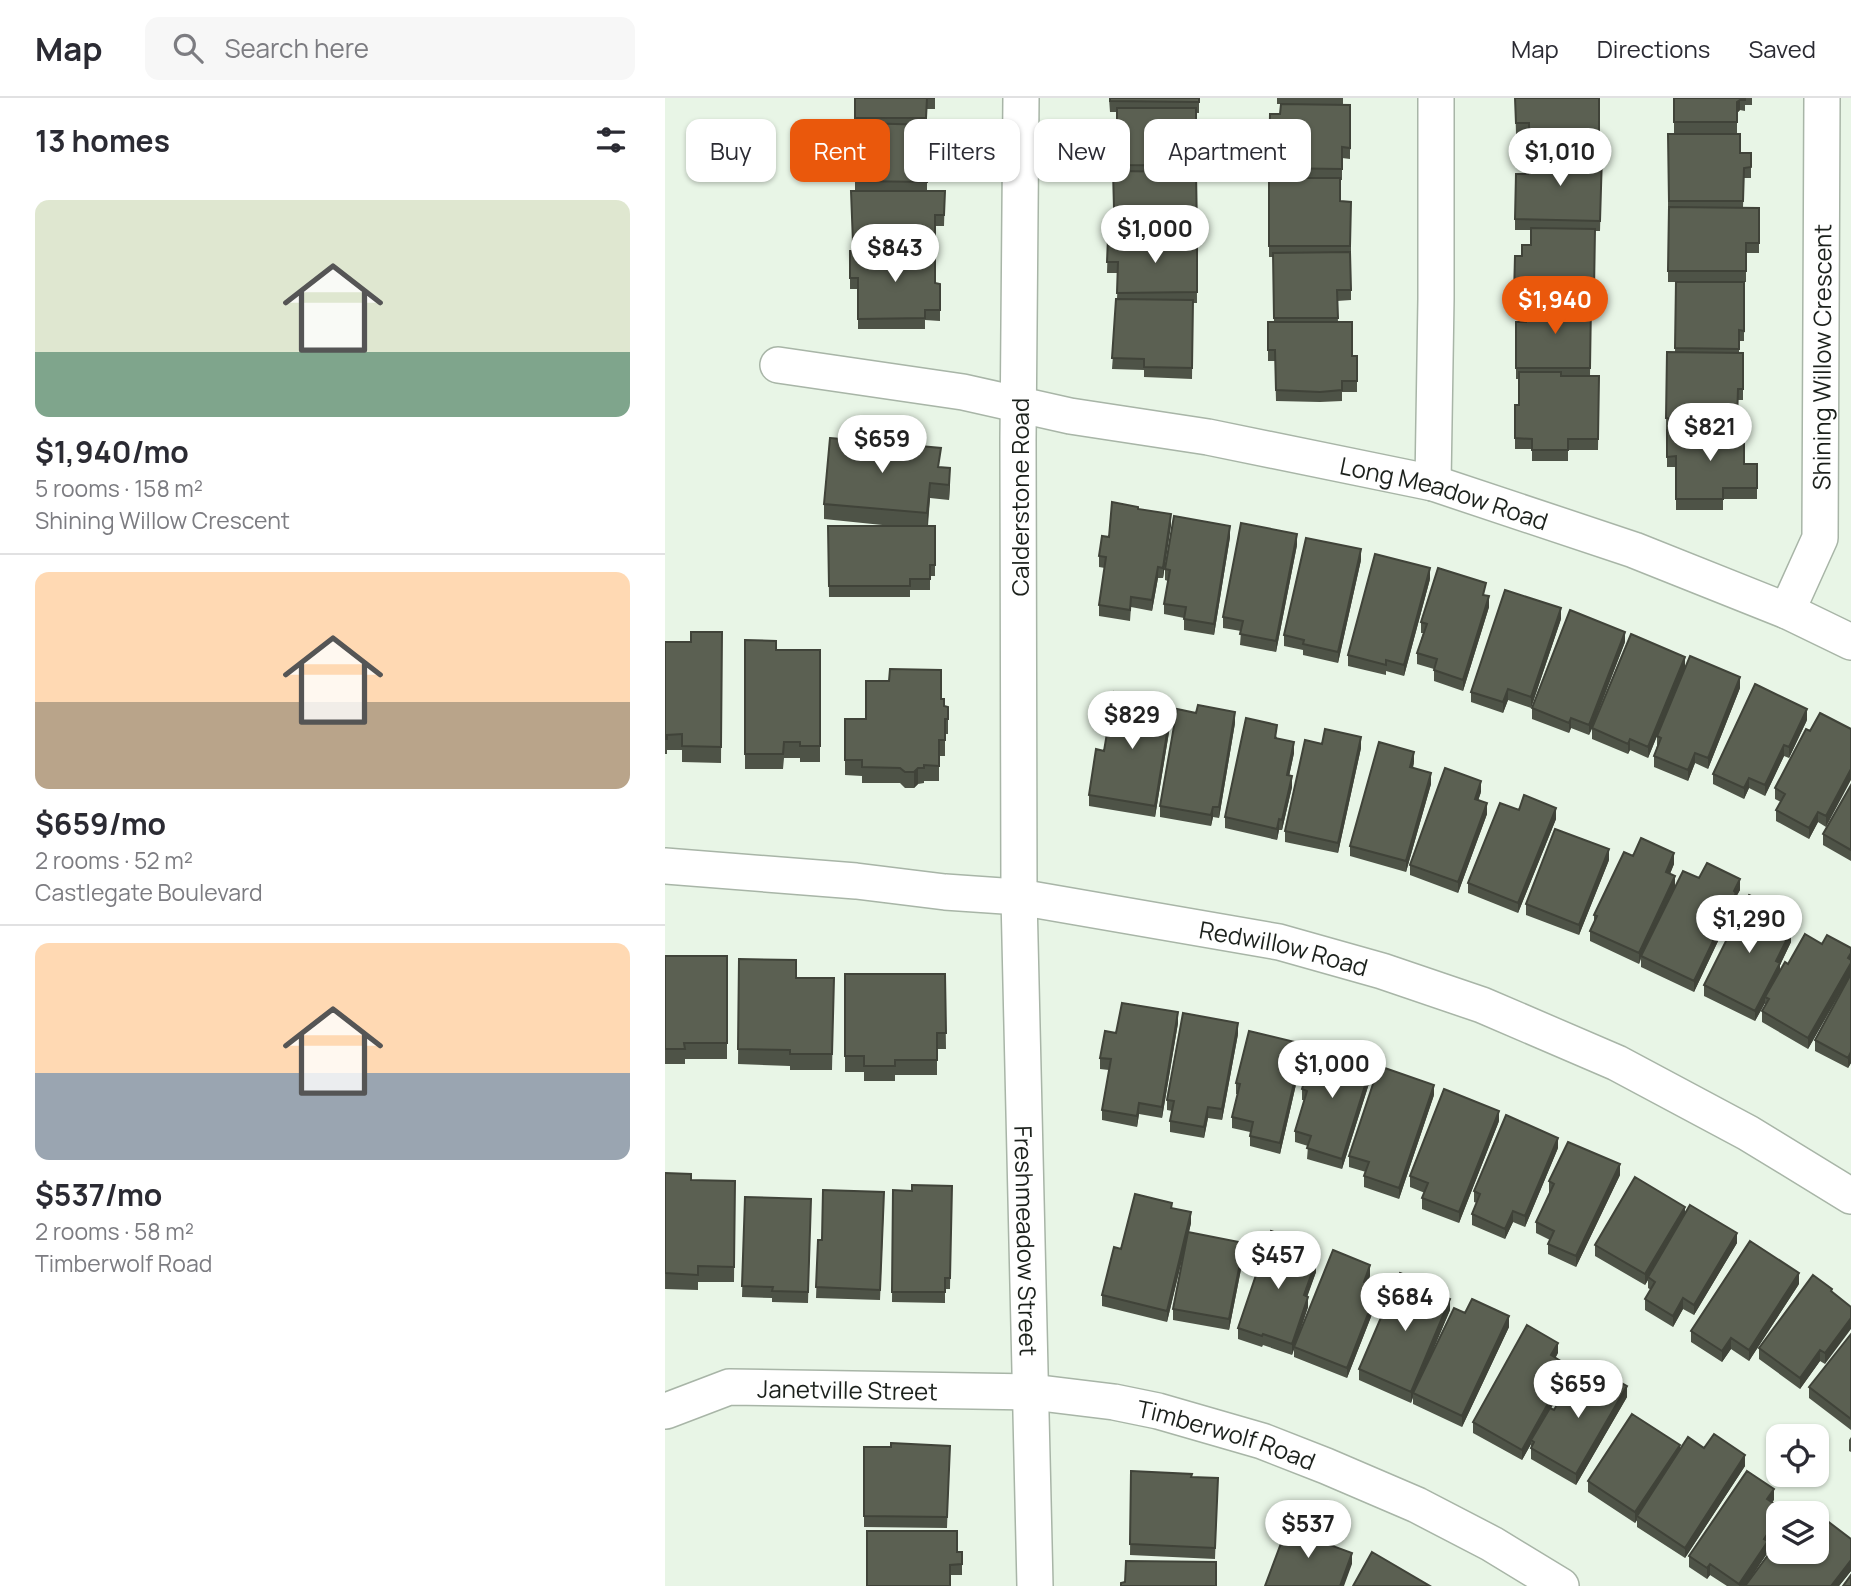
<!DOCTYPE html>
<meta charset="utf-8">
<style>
body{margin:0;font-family:Manrope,sans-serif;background:#f7f7f7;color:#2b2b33;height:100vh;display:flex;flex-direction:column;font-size:26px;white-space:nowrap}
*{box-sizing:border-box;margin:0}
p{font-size:23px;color:#7c7c81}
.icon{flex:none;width:38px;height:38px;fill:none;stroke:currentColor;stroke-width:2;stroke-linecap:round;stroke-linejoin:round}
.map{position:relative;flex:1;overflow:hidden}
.panel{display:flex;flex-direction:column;background:#fff;width:665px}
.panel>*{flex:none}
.hud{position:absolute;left:21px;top:21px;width:665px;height:63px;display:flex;gap:14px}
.buttons{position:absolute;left:1101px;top:1326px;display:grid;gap:14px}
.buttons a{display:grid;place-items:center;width:63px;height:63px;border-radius:14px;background:#fff;box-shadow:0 2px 5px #0004;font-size:35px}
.price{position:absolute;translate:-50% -60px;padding:0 16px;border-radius:24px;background:#fff;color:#222;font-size:23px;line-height:46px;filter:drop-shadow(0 2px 4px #0008)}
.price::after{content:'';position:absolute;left:50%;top:42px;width:21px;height:16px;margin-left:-10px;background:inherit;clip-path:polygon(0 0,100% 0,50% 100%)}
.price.active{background:#ea580c;color:#fff}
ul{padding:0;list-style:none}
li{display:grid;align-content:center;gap:14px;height:371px;padding:0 35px}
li+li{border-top:2px solid #e1e1e2}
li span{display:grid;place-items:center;height:217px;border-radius:14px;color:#555}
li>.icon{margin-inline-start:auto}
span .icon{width:126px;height:126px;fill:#fffc;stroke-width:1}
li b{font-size:30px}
h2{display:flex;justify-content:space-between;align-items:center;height:84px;padding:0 35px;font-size:30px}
.pill{padding:0 24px;border-radius:14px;background:#fff;box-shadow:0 2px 5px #0004;font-size:24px;line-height:63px}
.pill.active{background:#ea580c;color:#fff}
header{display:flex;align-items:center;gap:42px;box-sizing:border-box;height:98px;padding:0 35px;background:#fff;border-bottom:2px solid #e1e1e2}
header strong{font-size:33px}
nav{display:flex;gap:38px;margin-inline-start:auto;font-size:24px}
.search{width:490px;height:63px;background:#f7f7f7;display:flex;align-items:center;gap:18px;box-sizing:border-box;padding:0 24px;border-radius:14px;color:#7c7c81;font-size:26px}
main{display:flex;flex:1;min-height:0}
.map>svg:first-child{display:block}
</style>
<header>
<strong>Map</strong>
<div class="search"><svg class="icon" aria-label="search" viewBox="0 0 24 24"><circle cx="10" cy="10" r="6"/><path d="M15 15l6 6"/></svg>Search here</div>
<nav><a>Map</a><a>Directions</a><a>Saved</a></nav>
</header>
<main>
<section class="panel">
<h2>13 homes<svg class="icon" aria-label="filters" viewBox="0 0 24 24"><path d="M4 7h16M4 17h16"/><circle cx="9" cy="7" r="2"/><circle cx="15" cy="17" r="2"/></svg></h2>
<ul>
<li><span style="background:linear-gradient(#dfe7d0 70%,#7fa58c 0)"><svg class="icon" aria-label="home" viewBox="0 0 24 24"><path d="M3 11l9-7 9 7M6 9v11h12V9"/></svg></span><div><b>$1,940/mo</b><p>5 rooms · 158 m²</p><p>Shining Willow Crescent</p></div></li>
<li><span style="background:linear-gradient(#ffd9b3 60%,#b9a48a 0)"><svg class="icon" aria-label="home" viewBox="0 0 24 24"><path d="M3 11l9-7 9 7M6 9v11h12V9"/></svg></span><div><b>$659/mo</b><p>2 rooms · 52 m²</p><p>Castlegate Boulevard</p></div></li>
<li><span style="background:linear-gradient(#ffd9b3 60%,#9aa5b1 0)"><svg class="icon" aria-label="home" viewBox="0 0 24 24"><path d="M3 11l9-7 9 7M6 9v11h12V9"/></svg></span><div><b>$537/mo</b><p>2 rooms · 58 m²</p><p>Timberwolf Road</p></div></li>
</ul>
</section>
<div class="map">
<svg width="1186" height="1488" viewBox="0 0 1186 1488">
<rect width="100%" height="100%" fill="#e8f5e6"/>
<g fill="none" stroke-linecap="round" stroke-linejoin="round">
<defs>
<g id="street">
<path id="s1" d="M356,0L353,342L354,799L370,1488"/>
<path id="s2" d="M113,267L298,294L405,318L543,339L768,385L969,452L1122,513L1186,544"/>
<path d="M768,385L771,201V0"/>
<path id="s3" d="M1122,513L1155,440L1157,0"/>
<path id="s4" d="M0,768L191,783L280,794L354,799L614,844L717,873L817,907L952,965L1083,1035L1186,1098"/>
<path id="s5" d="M1,1313L64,1289L367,1294L449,1304L493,1313L597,1343L661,1368L752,1407L827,1446L896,1488"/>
</g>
</defs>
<use href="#street" stroke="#a8b5a7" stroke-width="38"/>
<use href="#street" stroke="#fff" stroke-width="35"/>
</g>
<path fill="#4e5347" d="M190,0H270V11H262L261,27L270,63V74L262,73V93H280L279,128H270V185L275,186V223L260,222V231H193V191H185V153H188L186,93H190Z
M444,0H534V15H531L532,205H528L527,281L479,279V272L447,271L452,201L453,175H442L443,140L462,141V121H449L448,73H463V61H452V14H445Z
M612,0H678V6H617L685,7V61L677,60V82H675V103L686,104V202L672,203L673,224L687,258H692V294H677V303L655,304L611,303L610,263H603V224H609L608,159H604V70L615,16L616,6H612Z
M850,0H934V56H912L937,57L935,133H930L929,202H889V205H926L925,278H934L933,352H903V363H867V351H850V307H854V281H851V224H861V208H849L850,158H857L866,147V132H850V121L863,76L864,36H851Z
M1009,0H1087V7H1080V13L1075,12L1072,15V35H1009Z
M1003,36L1075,55H1086V80H1079L1078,109L1094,110V155H1081V184H1045H1079V243H1074V255H1078V302H1073L1072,332L1079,366H1092V401H1058V412H1011V369H1002V332H1072L1001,331L1002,254H1010L1011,184H1003Z
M275,369L285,386L284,402L265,400L263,428L270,438V478H265V492H245V499H164L163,428H227L159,421V406Z
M473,411L506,427L498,480H493L487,513L466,509L465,523L434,518V507L440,470L434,469V458L444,439Z
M565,439L549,537L519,532V520L499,516V506L503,483L500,482V471Z
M632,447L611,554L575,547L576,533L558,530V519Z
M696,462L673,565L638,557V552L619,548V537Z
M765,481L739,578L721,573V577L683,568V557Z
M821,497L824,509L798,593L769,583V571L752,566V555L758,535H756V524Z
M896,521L866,610L843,602L838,615L806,604V594Z
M57,534L56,665L17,664V652H2V656H0V544H26Z
M80,542L111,552H155V664H135V660H119L118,671H80Z
M960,544L929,625L1020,569L1075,590L1043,671L1030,665L1023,683L989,669V658L992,648V638L1014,585L983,660L965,652L963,656L927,641V631L924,637L906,630L904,635L867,621V610Z
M276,601L279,608L283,609V636H280V658H274V683H259V685L253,686L249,690H240L235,685H197V678L180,677V621H201Z
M490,608L506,622L490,719L424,708V697L439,653Z
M1142,622L1124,660L1119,658L1100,698L1084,690L1079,701L1048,686V676Z
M570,625L554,720L548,719L546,728L495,719V708Z
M1186,631L1161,729L1153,724L1144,741L1111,723V712L1116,704L1110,701V690L1145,633Z
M612,638V640L629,655L624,678L627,689L617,732H614L612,742L560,730V719Z
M657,646L696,650L673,755L620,744V733Z
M749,664L748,670L766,686L741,774L685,758V748Z
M1186,687V763L1158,747V736Z
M816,694L813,702L822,716L793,795L745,777V767Z
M854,712L891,721L853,815L803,795V785Z
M968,758L1009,766L1005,776L1010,789L1034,780L1075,792L1071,799V805L1029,894L976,869V861L974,866L925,843V833L929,824V817Z
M944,762L914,837L861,817V806Z
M1084,797L1113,812V823L1112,826L1126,833V844L1115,867V873L1120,864L1123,866L1140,836L1157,846L1162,837L1186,850V965L1183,970L1150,953V942L1185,877L1143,951L1097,924V913L1100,909V905L1090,923L1039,898V887Z
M0,858H62V961H20V966H0Z
M74,861L131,880H169L167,972H125V968L73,966Z
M180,876H280L281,951H272V977H230V983H199V974H180Z
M513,925L497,1020L474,1016L472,1029L437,1022V1012L444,972L435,971V960L451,935Z
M573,936L557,1022L543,1020L539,1040L505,1034V1023L507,1013L502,1012V1002Z
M638,956L615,1056L585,1048V1034L567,1030V1019L573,996H571V985Z
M707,976L677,1071L642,1061L643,1048L630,1044V1033L639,1002H637V991Z
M769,997L734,1101L699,1089V1078L701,1074L684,1069V1058Z
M834,1023L794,1125L757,1111V1100L760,1095L745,1089V1078Z
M893,1050L860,1129L848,1124L840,1141L807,1127V1116L812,1105L809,1104V1093Z
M0,1075L26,1082L70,1083L69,1184H33V1192L0,1191Z
M955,1077L911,1169L883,1156V1146L885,1142L871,1135V1124L885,1094H884V1083Z
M287,1088L285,1191H280V1205L227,1204L228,1092L247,1093Z
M80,1099L146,1101L143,1205L107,1204V1200L77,1199Z
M219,1105L215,1202L151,1200L153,1142H157Z
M507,1110L526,1125L524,1134L579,1156L564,1232L508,1222V1211L519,1153L502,1224L437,1208V1197L456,1151Z
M1020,1117L1072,1145L1029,1217L1018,1211L1008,1229L980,1212V1201L986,1192L983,1190V1182L980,1187L930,1158V1147Z
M634,1153L633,1157L651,1174L642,1198L643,1209L627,1257L598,1247L597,1249L573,1241V1230Z
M705,1178L702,1185L713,1201L682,1280L629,1259V1249Z
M1134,1186L1084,1263L1066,1251L1057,1264L1026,1244V1233Z
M1167,1191L1160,1266L1155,1263L1135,1291L1094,1261V1250Z
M771,1195L785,1212L762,1265L800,1215L844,1229L797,1329L748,1306V1299L746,1305L694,1282V1271Z
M1186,1236V1332L1144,1300V1289Z
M893,1255L890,1260L904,1278L886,1310L889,1312L923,1283L962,1299L911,1387L866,1361V1346L857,1362L808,1335V1324Z
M1186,1339V1354L1184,1353V1342Z
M285,1348L282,1430L199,1429V1349Z
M1039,1350L1080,1368L1020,1460L972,1429V1422L970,1425L923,1394V1383L1015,1352Z
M466,1373L527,1379L553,1380L550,1461L465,1457Z
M1109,1402L1107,1404L1119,1416H1113V1431L1103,1446V1454L1081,1487L1109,1456L1186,1473L1174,1488H1062L1045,1477L1042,1481L1024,1469V1458Z
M292,1454H297V1477H285L202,1488Z"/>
<path fill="#404339" d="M1075,2V12L1072,15V4Z
M285,370V386L284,402V387Z
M265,385V400L262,431V415Z
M506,416V427L498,480V470Z
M565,428V439L549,537V526Z
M632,436V447L611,554V543Z
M696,451V462L673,565V554Z
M493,469V480L487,513V502Z
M765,470V481L739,578V567Z
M824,498V509L798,593V582Z
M896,510V521L866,610V599Z
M960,534V544L924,637V627Z
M1020,559V569L983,660V649Z
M1075,579V590L1043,671V660Z
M843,591V602L838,615V604Z
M506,611V622L490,719V708Z
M1142,611V622L1124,660V649Z
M570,614V625L554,720V709Z
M906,620V630L904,635V625Z
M696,639V650L673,755V745Z
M965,641V652L963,656V646Z
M629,644V655L622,688V677Z
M1119,647V658L1100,698V687Z
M749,654V664L745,680V669Z
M1030,655V665L1023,683V672Z
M253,670V686L249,690V674Z
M1186,671V682L1161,729V718Z
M766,675V686L741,774V763Z
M627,678V689L617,732V722Z
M1084,680V690L1079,701V690Z
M816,683V694L810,712V701Z
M822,705V716L793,795V784Z
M548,709V719L546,728V717Z
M891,710V721L853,815V805Z
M1153,714V724L1144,741V730Z
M614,721V732L612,742V731Z
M944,751V762L914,837V827Z
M1009,755V766L1001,785V774Z
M1010,778V789L976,858L974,866V855Z
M1075,781V792L1071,799V805L1029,894V883Z
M1113,812V823L1108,835V824Z
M1126,833V844L1115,867V876L1100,899V905L1090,923V913L1111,863Z
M1186,855V876L1143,951V940Z
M513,914V925L497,1020V1009Z
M573,925V936L557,1022V1011Z
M638,946V956L615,1056V1045Z
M1186,954V965L1183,970V960Z
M707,965V976L677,1071V1061Z
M769,987V997L734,1101V1090Z
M474,1005V1016L472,1029V1018Z
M543,1009V1020L539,1040V1029Z
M834,1013V1023L794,1125V1114Z
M893,1040V1050L860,1129V1118Z
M955,1066V1077L911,1169V1158Z
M1020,1109V1119L983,1179V1182L980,1187V1176Z
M848,1113V1124L840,1141V1131Z
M526,1114V1125L502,1224V1213Z
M1072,1135V1145L1029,1217V1207Z
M634,1143V1153L629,1166V1156Z
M579,1145V1156L564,1232V1221Z
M651,1163V1174L639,1208V1197Z
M705,1167V1178L699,1195V1184Z
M1134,1175V1186L1084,1263V1252Z
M713,1190V1201L682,1280V1270Z
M643,1199V1209L627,1257V1246Z
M1018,1200V1211L1008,1229V1218Z
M785,1201V1212L750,1296L748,1295V1299L746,1305V1294Z
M844,1218V1229L797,1329V1318Z
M1186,1220V1231L1160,1266V1255Z
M1066,1240V1251L1057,1264V1253Z
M893,1245V1255L886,1268V1257Z
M1155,1252V1263L1135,1291V1280Z
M904,1268V1278L868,1343L866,1342V1346L857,1362V1352Z
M962,1288V1299L911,1387V1376Z
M1015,1347V1358L972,1418V1422L970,1425V1414Z
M1080,1357V1368L1020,1460V1450Z
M1109,1391V1402L1102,1411V1401Z
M1113,1420V1431L1103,1446V1454L1080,1488H1074V1486L1099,1441Z
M659,1432V1443L654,1454V1443Z
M687,1455V1466L679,1488H675Z
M1186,1462V1473L1174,1488H1166Z
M1045,1466V1477L1042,1481V1470Z"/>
<path fill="#5b6052" stroke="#404339" stroke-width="2" d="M190,0H270H262L261,20H190Z
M445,0H534V4L445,3Z
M850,0H934V45L864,46V25H851Z
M1009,0H1080V2H1075L1072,4V24H1009Z
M616,6L685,7V50L677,49V71L604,70L605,16H615Z
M452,10H531V68L463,67V51L452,50Z
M190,25L270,27V63H262V84L190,83Z
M1003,36H1075V55H1086V69L1079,70L1078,103H1004Z
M864,55L937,57L935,123L850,121L851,76H863Z
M448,73L531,74L532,132H462V110H449Z
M604,80H675V103L686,104L685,148H604Z
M186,93H280L279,117H270V150H230V145H188Z
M1004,109L1094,110V145H1081V173H1003Z
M866,130L930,131L929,192L889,191L888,197H849L850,158H857V147H866Z
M443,140L532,142V194L452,195L453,164H442Z
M185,153H270V185L275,186V212H260V220L193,221V180H185Z
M685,154L686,192H672L673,220H609L608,155Z
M1011,184H1079V233L1074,232V251L1010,250Z
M451,201L528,202L527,270L479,269V261L447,260Z
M861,204L926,205L925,270H851V224H861Z
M603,224H687V258H692V283H677V292L655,294L611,292L610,252H603Z
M1002,254L1078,255V291H1073L1072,321L1001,320Z
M854,274H896V278H934L933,341H903V352H867V341L850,340V307H854Z
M1002,332H1079V366H1092V390H1058V401H1011V358L1002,359Z
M165,340L276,350L273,369L285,370L284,387L265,385L262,415L159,406Z
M447,404L473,409V411L506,416L498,470L493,469L487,502L466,499L465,512L434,507L441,459L434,458L437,438L444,439Z
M509,418L565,428L549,526L519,521L521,509L499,506L505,472L500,471Z
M576,425L632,436L611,543L575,536L578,523L558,519Z
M163,428H270V467H265V481H245V488H164Z
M641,440L696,451L673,554L638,546L639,542L619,537Z
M710,456L765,470L739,567L721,562V567L683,557Z
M773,470L821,485L818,497L824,498L798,582L769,572L772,561L752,555L762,526L756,524Z
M840,492L896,510L866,599L843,591L838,604L806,594Z
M905,512L960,534L924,627L906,620L904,625L867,610Z
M26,534H57L56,649L17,648V636L2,637V641H0V544H26Z
M966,536L1020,559L983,649L965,641L963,646L927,630Z
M80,542L111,543V552H155V648H135V644H119L118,656H80Z
M1025,558L1075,579L1043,660L1030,655L1023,672L989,658L996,640L992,638Z
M225,571L276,572V601H279V608L283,609V621H280V642H274V668L259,667V670H253L249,674H240L235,670L197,669V662H180V621H201V583H224Z
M1090,586L1142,611L1124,649L1119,647L1100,687L1084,680L1079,690L1048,676Z
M449,594L490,601L488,608L506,611L490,708L424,697L431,651L439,653Z
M533,607L570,614L554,709H548L546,717L495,708L512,611L531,615Z
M1155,615L1186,631V671L1161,718L1153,714L1144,730L1111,712L1120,696L1110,690L1141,631L1145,633Z
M581,620L612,627L610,640L629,644L622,677L627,678L617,722L614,721L612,731L560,719Z
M660,631L696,639L673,745L620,733L640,642L657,646Z
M714,644L749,654L745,669L766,675L741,763L685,748Z
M780,670L816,683L810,701L822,705L793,784L745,767Z
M1186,687V752L1158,736Z
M859,697L891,710L853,805L803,785L835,705L854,712Z
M890,731L944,751L914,827L861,806Z
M976,740L1009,755L1001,774L1010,778L974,855L925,833L932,818L929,817L959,754L968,758Z
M1042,765L1075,781L1069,793L1071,795L1029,883L976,858L1018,773L1034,780Z
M1084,797L1113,812L1108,824L1126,833L1111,863L1115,865L1090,913L1039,887Z
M1140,836L1157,846L1162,837L1186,850V855L1183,860L1186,862V865L1143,940L1097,913L1104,901L1100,899L1120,864L1123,866Z
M0,858H62V945H19L20,951H0Z
M74,861L131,862V880H169L167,956H125V952L73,951Z
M180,876H280L281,935H272V962H230V968H199V958H180Z
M1186,876V954L1183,960L1150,942Z
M457,905L513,914L497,1009L474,1005L472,1018L437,1012L446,961L435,960L440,933L451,935Z
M518,915L573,925L557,1011L543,1009L539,1029L505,1023L509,1003L502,1002Z
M584,933L638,946L615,1045L585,1038L588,1024L567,1019L575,986L571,985Z
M650,948L707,965L677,1061L642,1050L646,1038L630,1033L642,993L637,991Z
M714,968L769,987L734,1090L699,1078L704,1064L684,1058Z
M779,991L834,1013L794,1114L757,1100L763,1085L745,1078Z
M841,1017L893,1040L860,1118L848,1113L840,1131L807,1116L815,1096L809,1093Z
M903,1044L955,1066L911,1158L883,1146L889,1133L871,1124L889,1086L884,1083Z
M0,1075L26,1076V1082L70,1083L69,1169L33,1168V1177L0,1175Z
M970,1079L1020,1109L980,1176L930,1147Z
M247,1087L287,1088L285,1180H280V1194H227L228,1092L247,1093Z
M158,1092L219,1094L215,1192L151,1189L153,1142H157Z
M470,1096L507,1105L506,1110L526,1114L502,1213L437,1197L449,1149L456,1151Z
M80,1099L146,1101L143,1194L107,1193L108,1189L77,1188Z
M1025,1107L1072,1135L1029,1207L1018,1200L1008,1218L980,1201L990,1184L983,1179Z
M606,1133L634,1143L629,1156L651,1163L639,1197L643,1199L627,1246L598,1236L597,1238L573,1230Z
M523,1134L579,1145L564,1221L508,1211Z
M1085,1143L1134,1175L1084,1252L1066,1240L1057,1253L1026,1233Z
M668,1152L705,1167L699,1184L713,1190L682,1270L629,1249Z
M735,1175L771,1190L768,1194L785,1201L746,1294L694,1271Z
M1148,1177L1167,1191L1166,1193L1186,1209V1220L1160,1255L1155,1252L1135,1280L1094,1250Z
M807,1201L844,1218L797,1318L748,1295L789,1210L800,1215Z
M862,1227L893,1245L886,1257L904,1268L857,1352L808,1324Z
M1186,1236V1321L1144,1289Z
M930,1270L962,1288L911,1376L866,1350L869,1344L866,1342L885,1310L889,1312L910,1275L923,1283Z
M967,1316L1015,1347L970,1414L923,1383Z
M1049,1336L1080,1357L1020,1450L972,1418L1023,1339L1039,1350Z
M226,1345L285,1348L282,1419L199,1418V1349H226Z
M466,1373L527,1376L526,1379L553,1380L550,1450L465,1446Z
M1082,1373L1109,1391L1102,1401L1119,1412L1116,1416H1113V1420L1099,1441L1103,1443L1074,1486L1045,1466L1042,1470L1024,1458Z
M1144,1409L1186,1441V1462L1166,1488H1080L1106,1453L1109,1456L1113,1451V1454H1152V1416H1139Z
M624,1424L643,1432L645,1427L659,1432L654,1443L687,1455L675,1488H600Z
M202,1433H292V1454H297V1466L285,1467V1488H202Z
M707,1454L765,1488H688Z
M461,1463L551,1464V1488H456V1485L460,1484Z
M1186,1477V1488H1178Z"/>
<g text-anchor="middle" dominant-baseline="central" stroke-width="7" stroke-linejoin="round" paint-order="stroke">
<g font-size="24" fill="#1c211c" stroke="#fff">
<text stroke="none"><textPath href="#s3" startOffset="261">Shining Willow Crescent</textPath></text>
<text stroke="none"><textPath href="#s2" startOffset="679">Long Meadow Road</textPath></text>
<text transform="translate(354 399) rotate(-90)">Calderstone Road</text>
<text stroke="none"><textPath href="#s4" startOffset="625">Redwillow Road</textPath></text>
<text stroke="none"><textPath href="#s1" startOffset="1143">Freshmeadow Street</textPath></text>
<text stroke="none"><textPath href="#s5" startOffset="186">Janetville Street</textPath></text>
<text stroke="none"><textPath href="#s5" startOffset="570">Timberwolf Road</textPath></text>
</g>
</g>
</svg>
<div class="buttons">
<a><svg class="icon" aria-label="locate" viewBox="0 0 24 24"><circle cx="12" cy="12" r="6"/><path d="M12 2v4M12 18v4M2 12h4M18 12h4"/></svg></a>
<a><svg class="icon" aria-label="layers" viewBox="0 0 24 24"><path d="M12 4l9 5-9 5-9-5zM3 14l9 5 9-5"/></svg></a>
</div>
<b class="price" style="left:895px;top:90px">$1,010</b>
<b class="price" style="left:490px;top:167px">$1,000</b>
<b class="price" style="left:230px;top:186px">$843</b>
<b class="price active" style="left:890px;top:238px">$1,940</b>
<b class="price" style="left:1045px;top:365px">$821</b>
<b class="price" style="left:217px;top:377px">$659</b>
<b class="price" style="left:467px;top:653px">$829</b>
<b class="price" style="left:1084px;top:857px">$1,290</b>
<b class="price" style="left:667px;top:1002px">$1,000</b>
<b class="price" style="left:613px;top:1193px">$457</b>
<b class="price" style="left:740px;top:1235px">$684</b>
<b class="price" style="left:913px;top:1322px">$659</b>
<b class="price" style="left:643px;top:1462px">$537</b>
<div class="hud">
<a class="pill">Buy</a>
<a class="pill active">Rent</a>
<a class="pill">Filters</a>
<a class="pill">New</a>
<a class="pill">Apartment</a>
</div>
</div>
</main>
